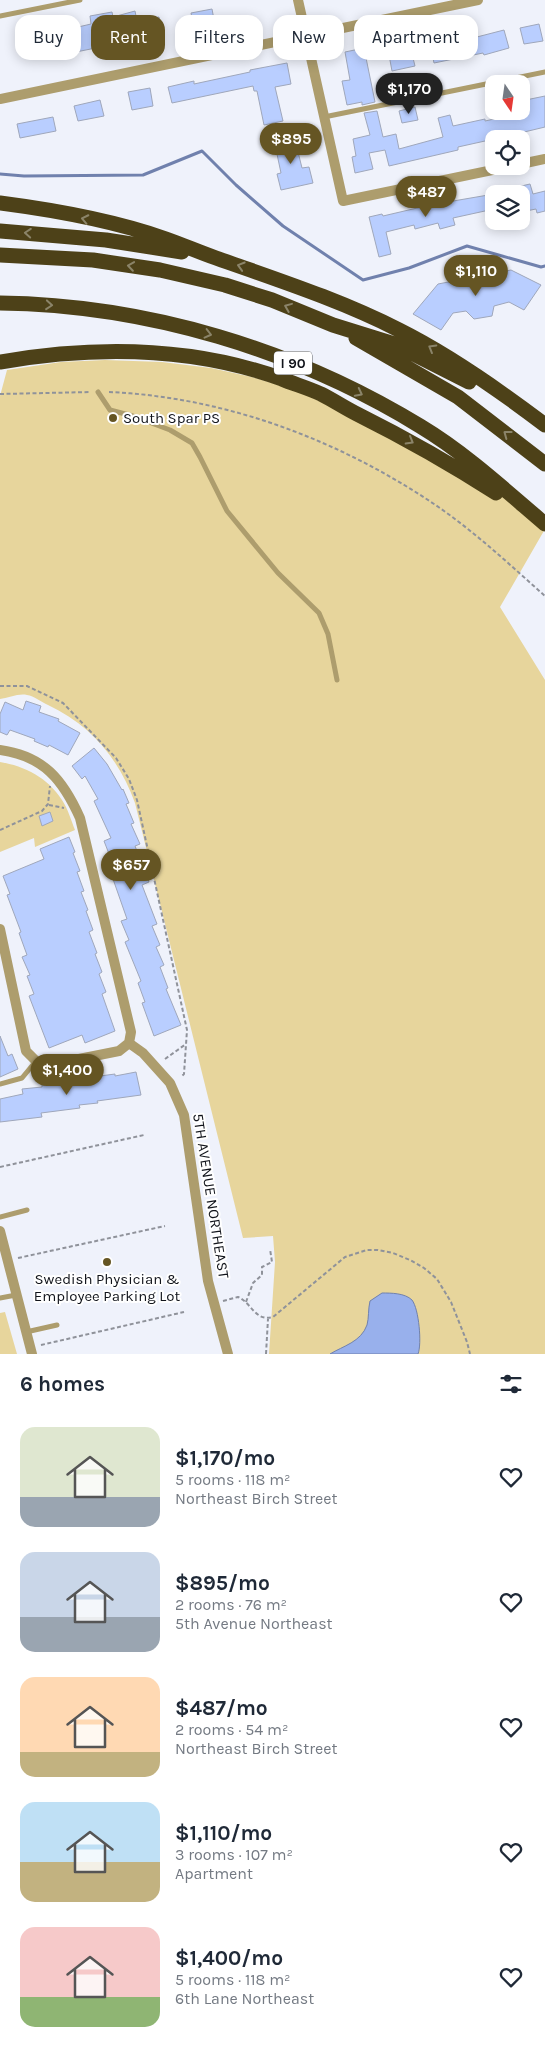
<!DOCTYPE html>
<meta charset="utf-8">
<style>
body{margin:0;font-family:Karla,sans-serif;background:#f6f6f7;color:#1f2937;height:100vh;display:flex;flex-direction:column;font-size:19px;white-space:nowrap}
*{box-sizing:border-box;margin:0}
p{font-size:16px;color:#747a83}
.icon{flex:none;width:28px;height:28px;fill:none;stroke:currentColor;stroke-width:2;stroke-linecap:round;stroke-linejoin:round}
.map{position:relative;height:1354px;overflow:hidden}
.side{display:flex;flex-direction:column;background:#fff;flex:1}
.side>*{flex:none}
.hud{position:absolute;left:15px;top:15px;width:515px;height:45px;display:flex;gap:10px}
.needle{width:32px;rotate:167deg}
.tools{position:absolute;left:485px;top:75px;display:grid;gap:10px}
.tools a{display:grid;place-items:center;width:45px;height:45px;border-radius:10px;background:#fff;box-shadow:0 2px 12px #0003;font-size:25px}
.price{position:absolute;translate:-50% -42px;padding:0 11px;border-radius:18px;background:#655523;color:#fff;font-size:16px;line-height:32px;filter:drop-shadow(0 1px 2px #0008)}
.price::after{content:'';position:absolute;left:50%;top:30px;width:15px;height:11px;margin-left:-8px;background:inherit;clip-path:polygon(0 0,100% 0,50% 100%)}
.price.current{background:#222;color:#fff}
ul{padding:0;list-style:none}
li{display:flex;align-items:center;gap:15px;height:125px;padding:0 20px}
li span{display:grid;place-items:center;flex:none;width:140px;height:100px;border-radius:15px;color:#555}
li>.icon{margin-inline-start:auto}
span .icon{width:60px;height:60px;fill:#fffc;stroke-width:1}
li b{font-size:21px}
h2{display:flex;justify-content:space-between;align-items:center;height:60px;padding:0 20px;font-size:21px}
.chip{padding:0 18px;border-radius:15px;background:#fff;box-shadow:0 2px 12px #0003;font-size:18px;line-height:45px}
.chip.current{background:#655523;color:#fff}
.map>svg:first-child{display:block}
</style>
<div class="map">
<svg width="545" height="1354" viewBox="0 0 545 1354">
<rect width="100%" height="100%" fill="#eff2fb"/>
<path fill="#e7d59c" d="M105,360L162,362L211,368L252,377L301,392L469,475L545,524V529L500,607L545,680V1354H269L275,1262L273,1236L243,1238L135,803C119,759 91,725 48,705C41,702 34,696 27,695C19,693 8,698 0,699V396L7,370L61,362Z
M0,762C25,766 48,778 62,800C68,809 71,820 75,830L35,847L34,838L0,852Z
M5,1312L17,1354H0V1313Z"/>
<path fill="#98b0ec" stroke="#7081ad" d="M382,1293C391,1293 405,1293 412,1300C419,1309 422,1344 418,1354H330C343,1346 361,1342 367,1325C369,1318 368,1309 370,1301Z"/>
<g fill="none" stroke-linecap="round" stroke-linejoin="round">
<path stroke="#7081ad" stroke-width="3" d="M0,174L24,176L143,175L202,151L236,185L283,226L363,280L409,268L467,246L541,267L545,266"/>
</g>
<path fill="#b9ceff" stroke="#9fa7bb" d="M212,9L215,25L194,29L191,13Z
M135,11L137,21L159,17L164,40L150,43L149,40L131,45L130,41L71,53L69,45L43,51L39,31L60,26L61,31L91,24L90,16L112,12L113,17Z
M539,24L543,41L524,44L520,28Z
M504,30L509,48L484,55L483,53L434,63L431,49L459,43L458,40L473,36V38Z
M364,48L375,102L362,105V102L347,105L342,81L350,80L345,52Z
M411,50L415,66L392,71L389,55Z
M287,63L291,84L275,87L283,121L264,125L257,91H254L253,86L172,103L168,87L194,81V84L250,72V70Z
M150,88L153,106L132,110L128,92Z
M545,96V127L516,134V136L494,139L458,147V150L389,166L385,150L369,153L373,169L355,173L352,157L356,156L353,139L370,135L364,113L377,111L383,137L396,134L399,149L443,137L438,118L450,115L453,126L485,119V121L517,114V111H521V101Z
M100,100L104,116L78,121L74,106Z
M415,107L418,120L402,123L399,111Z
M53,117L56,131L20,138L17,124Z
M294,136L302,168L309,167L313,183L281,190L277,174L281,173L274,140Z
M530,184L533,194L545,191V211L537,213L536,209L521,212V194H505L504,190Z
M494,194V209L453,218L455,225L440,229L438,223L415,229L414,225L386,232L391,254L379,257L369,217L382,214L383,216L430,205Z
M511,270L541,285L524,310L509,302L494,306L492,316L474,319L466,311L453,313L441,330L413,314L438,284Z
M26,701L41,706L39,712L59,719L58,721L80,733L68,755L49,745L48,747L34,741L35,739L10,730L7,735L0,732V714L5,702L23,710Z
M94,748L107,764L122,790L123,789L129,803L126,804L134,823L131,824L140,844L135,846L149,882L142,885L157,924L152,926L160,945L156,947L164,965L160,967L168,988L166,989L181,1025L154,1036L142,1003L145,1002L138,983L141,981L125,942L129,940L121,921L127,919L113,879L118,877L104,841L111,838L94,801L98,799L85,776L82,779L72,766Z
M50,812L53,821L42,826L39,816Z
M69,837L75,852L73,853L80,871L77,872L84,891L81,892L88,910L86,911L93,930L89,932L97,953L95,954L102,972L99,974L106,992L102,994L115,1031L85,1043L82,1035L49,1048L29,996L34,994L27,976L30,975L22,957L27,955L19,933L21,932L7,895L10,894L3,876L44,859L40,849Z
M0,1036L8,1056L12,1054L18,1069L0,1077Z
M136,1072L141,1095L97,1101L98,1103L79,1105L80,1108L41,1113L42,1117L0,1122V1099L23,1094L22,1089L42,1087V1083L101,1078L100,1076L115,1074V1076Z"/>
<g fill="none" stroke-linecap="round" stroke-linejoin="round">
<path stroke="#8f929a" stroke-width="2" stroke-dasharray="4 2.5" stroke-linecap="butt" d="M109,392C225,397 339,440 434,504C474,531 509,564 545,596
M0,394L91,392
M0,686H27L63,703L116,758L129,779L137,800L187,1030L184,1074L181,1077
M49,805L64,808
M0,830L42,811L48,804L50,786
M165,1059L186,1044
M0,1167L144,1135
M18,1258L165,1226
M223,1301L238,1297C252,1303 255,1322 273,1317L345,1257L367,1250H378L393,1253L410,1260L424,1268L437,1279L451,1302L467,1342L470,1354
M246,1302L253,1283L262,1275V1267L272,1262L270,1249
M41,1345L184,1312
M266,1354L268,1319"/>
<path stroke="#ad9d6d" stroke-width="5" d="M0,16L80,0
M324,117L545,72
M98,392L110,410L133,416L170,430L192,443L200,457L227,511L278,573L319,613L328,634L337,680
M0,1084L22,1078L36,1061
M0,1217L27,1210
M0,1298L16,1295
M26,1332L57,1325"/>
<path stroke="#ad9d6d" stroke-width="10" d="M298,0L343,201L512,166
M0,99L478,0
M521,164L545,159
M0,750C44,756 63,780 80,818L131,1032L129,1043L143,1053L170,1083L184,1115L208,1281L228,1354
M0,929L26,1051L36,1061L49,1065L119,1051L129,1043
M0,1231L32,1354"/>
<path stroke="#4d4118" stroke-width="15" d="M0,203C54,210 115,221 166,239C183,245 199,252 216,258C278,280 340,300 399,330C451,356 499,390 545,425
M0,231L106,240L182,252
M0,255L93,260L160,270L225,285L272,300L333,325L394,344L469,382
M0,303C147,305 294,349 420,426C465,453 505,490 545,524
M356,338L458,397L545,464
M0,362C93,346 191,346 282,379C294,384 308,388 321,394C333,400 345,408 357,414C405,438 451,464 496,493"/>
</g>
<defs><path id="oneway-chevron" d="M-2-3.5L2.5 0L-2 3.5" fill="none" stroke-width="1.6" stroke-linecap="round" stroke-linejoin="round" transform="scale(1.25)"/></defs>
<g stroke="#8b8469">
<use href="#oneway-chevron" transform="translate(85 219) rotate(-168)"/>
<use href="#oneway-chevron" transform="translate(28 233) rotate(-176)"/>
<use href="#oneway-chevron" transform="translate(131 266) rotate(-172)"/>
<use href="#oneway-chevron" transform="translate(241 266) rotate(-163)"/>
<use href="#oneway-chevron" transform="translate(49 305) rotate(5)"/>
<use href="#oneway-chevron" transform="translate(288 307) rotate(-158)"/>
<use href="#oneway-chevron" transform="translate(208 334) rotate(14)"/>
<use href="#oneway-chevron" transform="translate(432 348) rotate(-150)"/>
<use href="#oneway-chevron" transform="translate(359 393) rotate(27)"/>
<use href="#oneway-chevron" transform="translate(507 434) rotate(-143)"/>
<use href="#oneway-chevron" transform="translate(410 441) rotate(30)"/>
</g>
<g fill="#655523" stroke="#fff" stroke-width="2">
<circle cx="113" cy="418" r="5"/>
<circle cx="107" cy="1262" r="5"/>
</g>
<g text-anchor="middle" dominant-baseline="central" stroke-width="4" stroke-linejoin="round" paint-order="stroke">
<rect fill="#fff" stroke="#585a5f" stroke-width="1" x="274" y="351.5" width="38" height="23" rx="4"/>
<g font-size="14" font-weight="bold" fill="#11141b">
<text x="293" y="363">I 90</text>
</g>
<g font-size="15" fill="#11141b" stroke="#fff" text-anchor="start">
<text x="123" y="418">South Spar PS</text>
<text x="107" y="1279" text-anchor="middle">Swedish Physician &amp;<tspan x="107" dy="17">Employee Parking Lot</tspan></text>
</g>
<g font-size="15" fill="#11141b" stroke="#fff">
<text transform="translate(211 1196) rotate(81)">5TH AVENUE NORTHEAST</text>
</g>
</g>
</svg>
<div class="tools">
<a><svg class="needle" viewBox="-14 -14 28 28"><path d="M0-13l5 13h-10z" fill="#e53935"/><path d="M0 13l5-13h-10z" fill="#747a83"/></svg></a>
<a><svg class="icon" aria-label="locate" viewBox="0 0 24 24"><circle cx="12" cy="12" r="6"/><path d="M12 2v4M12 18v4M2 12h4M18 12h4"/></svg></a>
<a><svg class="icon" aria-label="layers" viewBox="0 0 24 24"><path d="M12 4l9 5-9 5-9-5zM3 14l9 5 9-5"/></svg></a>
</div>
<b class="price current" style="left:409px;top:115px">$1,170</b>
<b class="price" style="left:291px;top:165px">$895</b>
<b class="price" style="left:426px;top:218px">$487</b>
<b class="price" style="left:476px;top:297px">$1,110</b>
<b class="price" style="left:131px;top:891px">$657</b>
<b class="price" style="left:67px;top:1096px">$1,400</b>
<div class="hud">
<a class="chip">Buy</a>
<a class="chip current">Rent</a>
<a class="chip">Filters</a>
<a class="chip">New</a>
<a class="chip">Apartment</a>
</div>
</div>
<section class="side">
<h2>6 homes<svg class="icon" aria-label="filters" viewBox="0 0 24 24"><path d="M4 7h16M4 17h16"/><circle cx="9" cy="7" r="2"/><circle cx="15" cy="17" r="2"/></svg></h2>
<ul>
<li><span style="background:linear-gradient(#dfe7d0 70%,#9aa5b1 0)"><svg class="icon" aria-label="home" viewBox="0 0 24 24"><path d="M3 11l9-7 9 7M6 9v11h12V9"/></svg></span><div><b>$1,170/mo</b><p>5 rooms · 118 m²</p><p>Northeast Birch Street</p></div><svg class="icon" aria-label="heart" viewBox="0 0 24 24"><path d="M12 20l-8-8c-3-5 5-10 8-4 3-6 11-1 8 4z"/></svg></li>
<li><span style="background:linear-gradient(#c9d6e8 65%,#9aa5b1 0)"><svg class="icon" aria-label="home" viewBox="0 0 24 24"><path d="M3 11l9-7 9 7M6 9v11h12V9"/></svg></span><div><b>$895/mo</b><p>2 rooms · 76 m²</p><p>5th Avenue Northeast</p></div><svg class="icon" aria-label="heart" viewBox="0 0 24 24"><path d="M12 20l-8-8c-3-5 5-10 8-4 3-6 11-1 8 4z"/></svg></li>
<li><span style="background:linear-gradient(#ffd9b3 75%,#c2b280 0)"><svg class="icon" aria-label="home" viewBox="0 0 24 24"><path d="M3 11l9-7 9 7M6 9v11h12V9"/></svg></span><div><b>$487/mo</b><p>2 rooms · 54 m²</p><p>Northeast Birch Street</p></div><svg class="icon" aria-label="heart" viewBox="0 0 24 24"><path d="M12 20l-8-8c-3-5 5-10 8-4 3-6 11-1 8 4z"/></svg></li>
<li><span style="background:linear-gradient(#bfe0f5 60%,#c2b280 0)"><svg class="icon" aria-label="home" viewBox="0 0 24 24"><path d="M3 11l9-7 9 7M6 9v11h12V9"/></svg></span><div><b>$1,110/mo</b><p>3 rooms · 107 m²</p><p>Apartment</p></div><svg class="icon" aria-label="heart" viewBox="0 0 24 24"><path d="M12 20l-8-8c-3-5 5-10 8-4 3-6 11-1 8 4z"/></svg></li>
<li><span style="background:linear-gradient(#f6c9c9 70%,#8fb573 0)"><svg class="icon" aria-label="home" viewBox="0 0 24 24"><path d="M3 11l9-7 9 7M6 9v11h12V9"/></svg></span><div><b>$1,400/mo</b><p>5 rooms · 118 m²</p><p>6th Lane Northeast</p></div><svg class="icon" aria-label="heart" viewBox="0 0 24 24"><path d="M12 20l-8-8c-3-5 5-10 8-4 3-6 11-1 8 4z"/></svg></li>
</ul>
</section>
